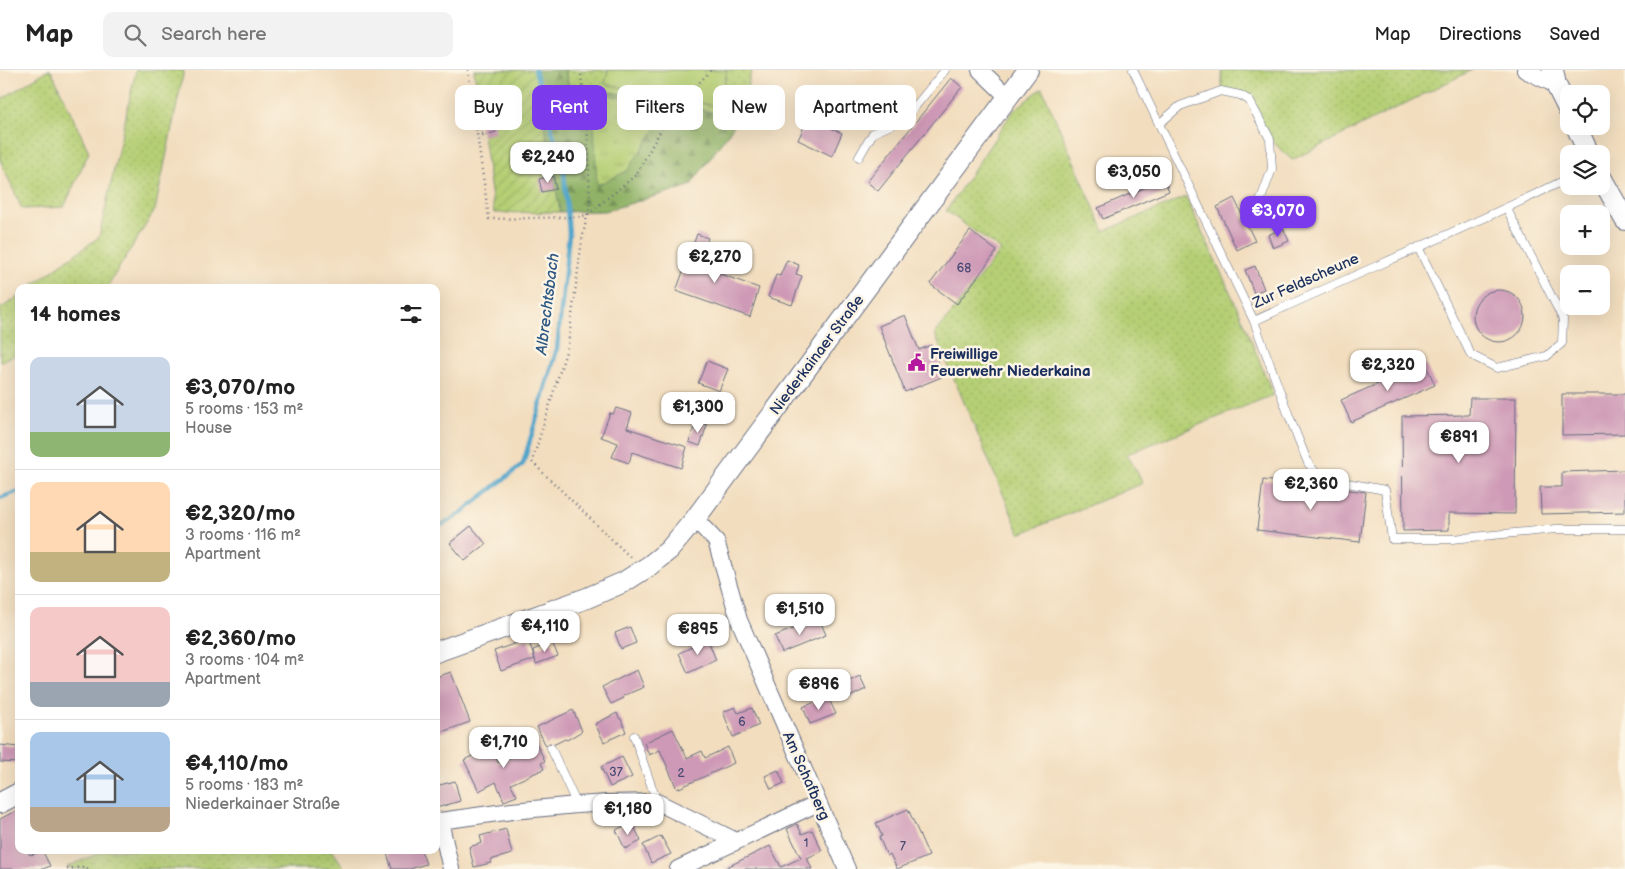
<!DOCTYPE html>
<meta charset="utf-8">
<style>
body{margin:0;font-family:"Balsamiq Sans",sans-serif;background:#f2f2f2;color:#222;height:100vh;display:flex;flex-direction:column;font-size:19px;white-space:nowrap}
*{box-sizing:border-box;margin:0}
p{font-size:16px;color:#767676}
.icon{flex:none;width:28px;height:28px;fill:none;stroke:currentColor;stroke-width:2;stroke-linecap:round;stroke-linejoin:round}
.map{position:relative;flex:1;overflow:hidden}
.panel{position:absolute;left:15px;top:214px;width:425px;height:570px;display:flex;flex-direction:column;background:#fff;border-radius:10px;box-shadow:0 5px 20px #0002}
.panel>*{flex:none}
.banner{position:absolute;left:455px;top:15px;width:475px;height:45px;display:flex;gap:10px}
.buttons{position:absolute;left:1560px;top:15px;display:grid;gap:10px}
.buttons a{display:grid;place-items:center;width:50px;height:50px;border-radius:10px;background:#fff;box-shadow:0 5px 20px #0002;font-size:25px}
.price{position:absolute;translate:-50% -42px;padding:0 11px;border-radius:10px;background:#fff;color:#222;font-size:16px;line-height:32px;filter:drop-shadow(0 1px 2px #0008)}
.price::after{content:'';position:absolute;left:50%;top:30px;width:15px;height:11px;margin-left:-8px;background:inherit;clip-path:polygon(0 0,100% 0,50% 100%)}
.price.current{background:#7c3aed;color:#fff}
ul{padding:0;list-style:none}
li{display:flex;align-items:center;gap:15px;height:125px;padding:0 15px}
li+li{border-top:1px solid #e0e0e0}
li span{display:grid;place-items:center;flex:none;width:140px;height:100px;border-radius:10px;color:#555}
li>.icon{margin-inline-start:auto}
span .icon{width:60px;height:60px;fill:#fffc;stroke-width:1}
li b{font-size:21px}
h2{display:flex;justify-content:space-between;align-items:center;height:60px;padding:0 15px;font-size:21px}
.tag{padding:0 18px;border-radius:10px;background:#fff;box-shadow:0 5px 20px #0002;font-size:18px;line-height:45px}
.tag.current{background:#7c3aed;color:#fff}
header{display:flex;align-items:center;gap:30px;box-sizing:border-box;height:70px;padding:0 25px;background:#fff;border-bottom:1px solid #e0e0e0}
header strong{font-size:24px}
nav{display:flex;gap:28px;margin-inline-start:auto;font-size:18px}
.search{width:350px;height:45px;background:#f2f2f2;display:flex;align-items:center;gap:12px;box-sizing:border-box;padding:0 18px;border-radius:10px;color:#767676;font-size:19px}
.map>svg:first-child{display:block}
</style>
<header>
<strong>Map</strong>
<div class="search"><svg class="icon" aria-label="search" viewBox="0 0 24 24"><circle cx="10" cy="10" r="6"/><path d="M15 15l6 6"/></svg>Search here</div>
<nav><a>Map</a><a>Directions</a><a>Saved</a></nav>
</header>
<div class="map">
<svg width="1625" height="799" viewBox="0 0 1625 799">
<defs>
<pattern id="grass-dots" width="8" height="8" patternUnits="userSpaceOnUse" patternTransform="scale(1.25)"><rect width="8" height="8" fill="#b5cf74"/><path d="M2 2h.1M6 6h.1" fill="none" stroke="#9bb267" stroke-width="1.8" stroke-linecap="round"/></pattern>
<pattern id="forest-firs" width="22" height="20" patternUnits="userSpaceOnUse" patternTransform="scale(1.25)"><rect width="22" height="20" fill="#90b266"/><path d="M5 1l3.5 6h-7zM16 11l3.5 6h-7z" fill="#759157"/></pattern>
<pattern id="park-tufts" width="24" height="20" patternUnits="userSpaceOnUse" patternTransform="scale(1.25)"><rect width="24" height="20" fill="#b5cf74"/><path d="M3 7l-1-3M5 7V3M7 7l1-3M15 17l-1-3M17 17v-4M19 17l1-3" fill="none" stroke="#9bb267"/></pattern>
<pattern id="garden-furrows" width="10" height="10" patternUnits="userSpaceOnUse" patternTransform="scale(1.25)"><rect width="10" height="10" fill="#b5cf74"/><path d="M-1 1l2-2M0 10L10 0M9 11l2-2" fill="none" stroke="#9bb267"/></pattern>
</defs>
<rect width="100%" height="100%" fill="#fcf5e5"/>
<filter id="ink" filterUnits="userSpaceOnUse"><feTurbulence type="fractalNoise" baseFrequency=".02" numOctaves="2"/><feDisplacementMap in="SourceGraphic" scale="10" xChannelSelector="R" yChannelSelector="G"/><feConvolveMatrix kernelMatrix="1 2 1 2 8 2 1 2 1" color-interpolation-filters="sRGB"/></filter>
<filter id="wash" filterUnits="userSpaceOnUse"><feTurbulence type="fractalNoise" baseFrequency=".0096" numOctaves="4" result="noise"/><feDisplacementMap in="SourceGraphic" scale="20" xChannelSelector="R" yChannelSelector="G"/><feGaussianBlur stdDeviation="1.12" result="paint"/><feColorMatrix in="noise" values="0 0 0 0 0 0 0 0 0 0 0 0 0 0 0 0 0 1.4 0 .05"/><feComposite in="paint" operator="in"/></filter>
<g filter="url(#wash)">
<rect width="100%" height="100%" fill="#f2ddbe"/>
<path fill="url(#grass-dots)" stroke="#687f69" d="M48,0H51L89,82L64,137L22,139L0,90V30Z
M136,0H184L155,140L107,217H30L99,167Z
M565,0H752L738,50L667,30L569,17Z
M1222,0H1472L1292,90L1271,70L1250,28L1222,20Z
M1042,18L1104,161L1186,127L1243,250L1273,325L1127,384L1143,413L1020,464L935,264L1001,180L946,141L1013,41Z
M19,226V283L0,292V239Z
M106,780H332L345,799H74L67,797Z"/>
<path fill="url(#forest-firs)" stroke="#567062" d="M535,0H565L569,17L667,30L738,50L690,116L605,141L560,142Z"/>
<path fill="url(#park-tufts)" stroke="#687f69" d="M587,22L671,36L627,101L597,115L594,54Z"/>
<path fill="url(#garden-furrows)" stroke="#687f69" d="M474,0H535L560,142L494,143Z"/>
<path fill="#b5cf74" stroke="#687f69" d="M608,0H727L720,37L605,14Z"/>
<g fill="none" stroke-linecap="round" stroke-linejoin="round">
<path stroke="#4fa4cb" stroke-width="4.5" d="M0,428L19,421
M436,458L456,447L523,394L557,279L569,164L564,102L535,0"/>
</g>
<g id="blocks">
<path fill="#ce99b6" d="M951,8L962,17L878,121L867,112Z
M808,48L842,63L832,86L798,70Z
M492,49L496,62L483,66L479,53Z
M553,106L556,119L542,122L539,109Z
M1164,109L1169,121L1103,149L1098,138Z
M1234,128L1255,171L1237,180L1217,137Z
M1283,158L1289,171L1273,178L1268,165Z
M970,161L997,181L957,234L930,214Z
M697,164L708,168L698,196L759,218L750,247L676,221Z
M787,190L799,195L796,204L802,206L792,235L768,227L776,205L780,206Z
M1255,196L1264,219L1254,223L1245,200Z
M1473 246a26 26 0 1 1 52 0a26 26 0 1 1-52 0Z
M905,245L919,280L931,275L944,306L905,322L879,256Z
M707,291L728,299L719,321L698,313Z
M1425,293L1435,315L1351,352L1341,330Z
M1562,324H1625V364L1562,365Z
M1470,328H1516L1515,444L1449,443V460L1403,461L1402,346L1469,345Z
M616,338L632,343L627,358L687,377L681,398L632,382L629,393L612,387L618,373L601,367L610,343L613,344Z
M696,352L707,355L700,376L689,372Z
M1625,400V442L1541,444L1540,417H1562V402Z
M1263,410L1366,422L1360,472L1257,460Z
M471,456L486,474L465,491L450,473Z
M819,548L826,565L782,583L775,566L795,558L796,559Z
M630,557L636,573L621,579L615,563Z
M528,569L535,589L501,601L494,581Z
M708,570L716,590L688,603L679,583Z
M552,572L558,586L536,594L533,580Z
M637,600L644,617L623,626L624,628L611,634L602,617Z
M451,602L470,652L436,664V607Z
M860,606L866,619L847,628L841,615Z
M828,627L836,644L810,654L803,637Z
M735,637L738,643L752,638L759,655L733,667L723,642Z
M573,640L582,661L567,670L565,669L555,674L549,673L546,676L537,657Z
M617,643L619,648L621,649L626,662L604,672L595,654Z
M673,659L687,688L702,681L705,688L728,677L734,693L677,719L660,680L649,685L644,673Z
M0,675L19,677V693L0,692Z
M537,675L545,691L541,693L544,699L511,714L517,726L504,731L496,712L479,721L464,690L491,677L498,693Z
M622,687L632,707L610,717L601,697Z
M778,700L784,713L771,719L765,706Z
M455,711L460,731L436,738V716Z
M19,739V780H27L30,785L32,784L33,785L42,780L50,796L43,799H0V749Z
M908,739L929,786L897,799L890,784L887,786L879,767L882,766L876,753Z
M632,752L641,771L625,779L616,760Z
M797,754L802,764L812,760L822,781L807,788L812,799H723L770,776L781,797L801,788L787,759Z
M506,759L512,784L490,790L491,793L474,797L469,777L482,773L480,766Z
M661,766L671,784L651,793L643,775Z
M386,780H421L426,794L410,799H392Z"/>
</g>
</g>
<g filter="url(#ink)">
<use href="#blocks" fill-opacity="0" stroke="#666c80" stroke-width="1"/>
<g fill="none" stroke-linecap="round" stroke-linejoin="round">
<defs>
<path id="service" d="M1133,0L1254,251C1358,203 1465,159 1569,108
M1159,54L1180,36L1221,21L1240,25L1249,30L1270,69L1272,99L1258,137
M859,87L873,63L905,49L945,0
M1418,177L1471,285L1497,298L1547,286L1562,273L1563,249L1507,139
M1254,251L1289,346L1308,393L1320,408L1385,420L1392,469H1452L1556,459H1625
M634,666L657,732
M551,678L577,735"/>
<path id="minor" d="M980,0L1008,27
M1525,0L1556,15
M695,449L716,471L739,550L847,799
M451,799L440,751L512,741L577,735L608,733L657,732L736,771
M678,799L818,733"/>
<path id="tertiary" d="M1553,0L1556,15L1569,41
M1576,56L1589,84
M1601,107L1625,150
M436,582L587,528L624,512L649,496L669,480L695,449L1028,0
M0,733L19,723"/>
</defs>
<use href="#service" stroke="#666c80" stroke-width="9"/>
<use href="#minor" stroke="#666c80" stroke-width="18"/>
<use href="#tertiary" stroke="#666c80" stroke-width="22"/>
<path stroke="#666c80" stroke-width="2.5" stroke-dasharray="1 4" stroke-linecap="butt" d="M468,0L489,149L576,147L587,145L636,105L668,47L711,0
M580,0L587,45L590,132L582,170L568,275L532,392L630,487
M67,799L82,797L89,799"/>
<use href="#service" stroke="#fff" stroke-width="8"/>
<use href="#minor" stroke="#fff" stroke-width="16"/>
<use href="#tertiary" stroke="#fff" stroke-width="20"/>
</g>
</g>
<defs>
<symbol id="civic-bare" viewBox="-9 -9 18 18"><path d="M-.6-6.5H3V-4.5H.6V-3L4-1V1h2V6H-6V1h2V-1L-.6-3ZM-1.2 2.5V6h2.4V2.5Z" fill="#b5179e" stroke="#fcf5e5" stroke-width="2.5" paint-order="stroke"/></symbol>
</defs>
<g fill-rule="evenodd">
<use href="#civic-bare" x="904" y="280" width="25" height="25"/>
</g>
<g text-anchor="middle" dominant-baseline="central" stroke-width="5" stroke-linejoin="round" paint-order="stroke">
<g font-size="12" fill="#484a74">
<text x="964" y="198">68</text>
<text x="742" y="652">6</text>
<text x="616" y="702">37</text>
<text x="681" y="703">2</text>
<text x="806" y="773">1</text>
<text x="903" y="776">7</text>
</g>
<g font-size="15" fill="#1b2f5e" stroke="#fcf5e5">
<text transform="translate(1306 211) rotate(-24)">Zur Feldscheune</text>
<text transform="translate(817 285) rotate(-53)">Niederkainaer Straße</text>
<text transform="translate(806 706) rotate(66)">Am Schafberg</text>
</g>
<g font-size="15" font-weight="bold" fill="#1b2f5e" stroke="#fcf5e5" text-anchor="start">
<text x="930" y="284">Freiwillige<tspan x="930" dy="17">Feuerwehr Niederkaina</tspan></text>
</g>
<g font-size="16" font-style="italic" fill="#2d5884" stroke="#fcf5e5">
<text transform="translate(548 234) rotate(-83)">Albrechtsbach</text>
</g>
</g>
</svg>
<div class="buttons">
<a><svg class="icon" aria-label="locate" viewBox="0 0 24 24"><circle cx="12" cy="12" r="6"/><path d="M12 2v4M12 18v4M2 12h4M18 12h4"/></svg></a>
<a><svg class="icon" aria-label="layers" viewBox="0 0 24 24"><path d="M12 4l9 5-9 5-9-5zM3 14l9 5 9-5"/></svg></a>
<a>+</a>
<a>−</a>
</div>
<b class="price" style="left:548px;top:114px">€2,240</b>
<b class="price" style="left:1134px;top:129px">€3,050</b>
<b class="price current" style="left:1278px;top:168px">€3,070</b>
<b class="price" style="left:715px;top:214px">€2,270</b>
<b class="price" style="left:1388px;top:322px">€2,320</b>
<b class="price" style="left:698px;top:364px">€1,300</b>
<b class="price" style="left:1459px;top:394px">€891</b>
<b class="price" style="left:1311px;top:441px">€2,360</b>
<b class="price" style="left:800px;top:566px">€1,510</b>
<b class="price" style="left:545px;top:583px">€4,110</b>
<b class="price" style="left:698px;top:586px">€895</b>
<b class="price" style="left:819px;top:641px">€896</b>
<b class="price" style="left:504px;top:699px">€1,710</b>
<b class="price" style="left:628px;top:766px">€1,180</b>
<div class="banner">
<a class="tag">Buy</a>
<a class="tag current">Rent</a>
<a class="tag">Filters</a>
<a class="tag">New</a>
<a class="tag">Apartment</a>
</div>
<section class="panel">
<h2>14 homes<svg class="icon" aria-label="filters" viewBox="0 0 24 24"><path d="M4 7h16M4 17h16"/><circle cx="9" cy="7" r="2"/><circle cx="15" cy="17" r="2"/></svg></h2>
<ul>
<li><span style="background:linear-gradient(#c9d6e8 75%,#8fb573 0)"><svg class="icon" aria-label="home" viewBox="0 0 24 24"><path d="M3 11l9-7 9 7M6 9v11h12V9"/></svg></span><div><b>€3,070/mo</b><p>5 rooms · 153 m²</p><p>House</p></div></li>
<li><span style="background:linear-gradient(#ffd9b3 70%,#c2b280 0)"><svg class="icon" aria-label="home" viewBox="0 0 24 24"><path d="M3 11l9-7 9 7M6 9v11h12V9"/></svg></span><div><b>€2,320/mo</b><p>3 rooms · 116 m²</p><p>Apartment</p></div></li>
<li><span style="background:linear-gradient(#f6c9c9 75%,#9aa5b1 0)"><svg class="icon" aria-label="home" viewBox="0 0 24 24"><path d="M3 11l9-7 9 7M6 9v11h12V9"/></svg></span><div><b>€2,360/mo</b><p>3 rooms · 104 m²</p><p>Apartment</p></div></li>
<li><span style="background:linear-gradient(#a9c7e8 75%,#b9a48a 0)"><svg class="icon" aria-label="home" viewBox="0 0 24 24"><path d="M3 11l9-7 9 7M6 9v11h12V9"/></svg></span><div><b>€4,110/mo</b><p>5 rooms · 183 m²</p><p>Niederkainaer Straße</p></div></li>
</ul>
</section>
</div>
